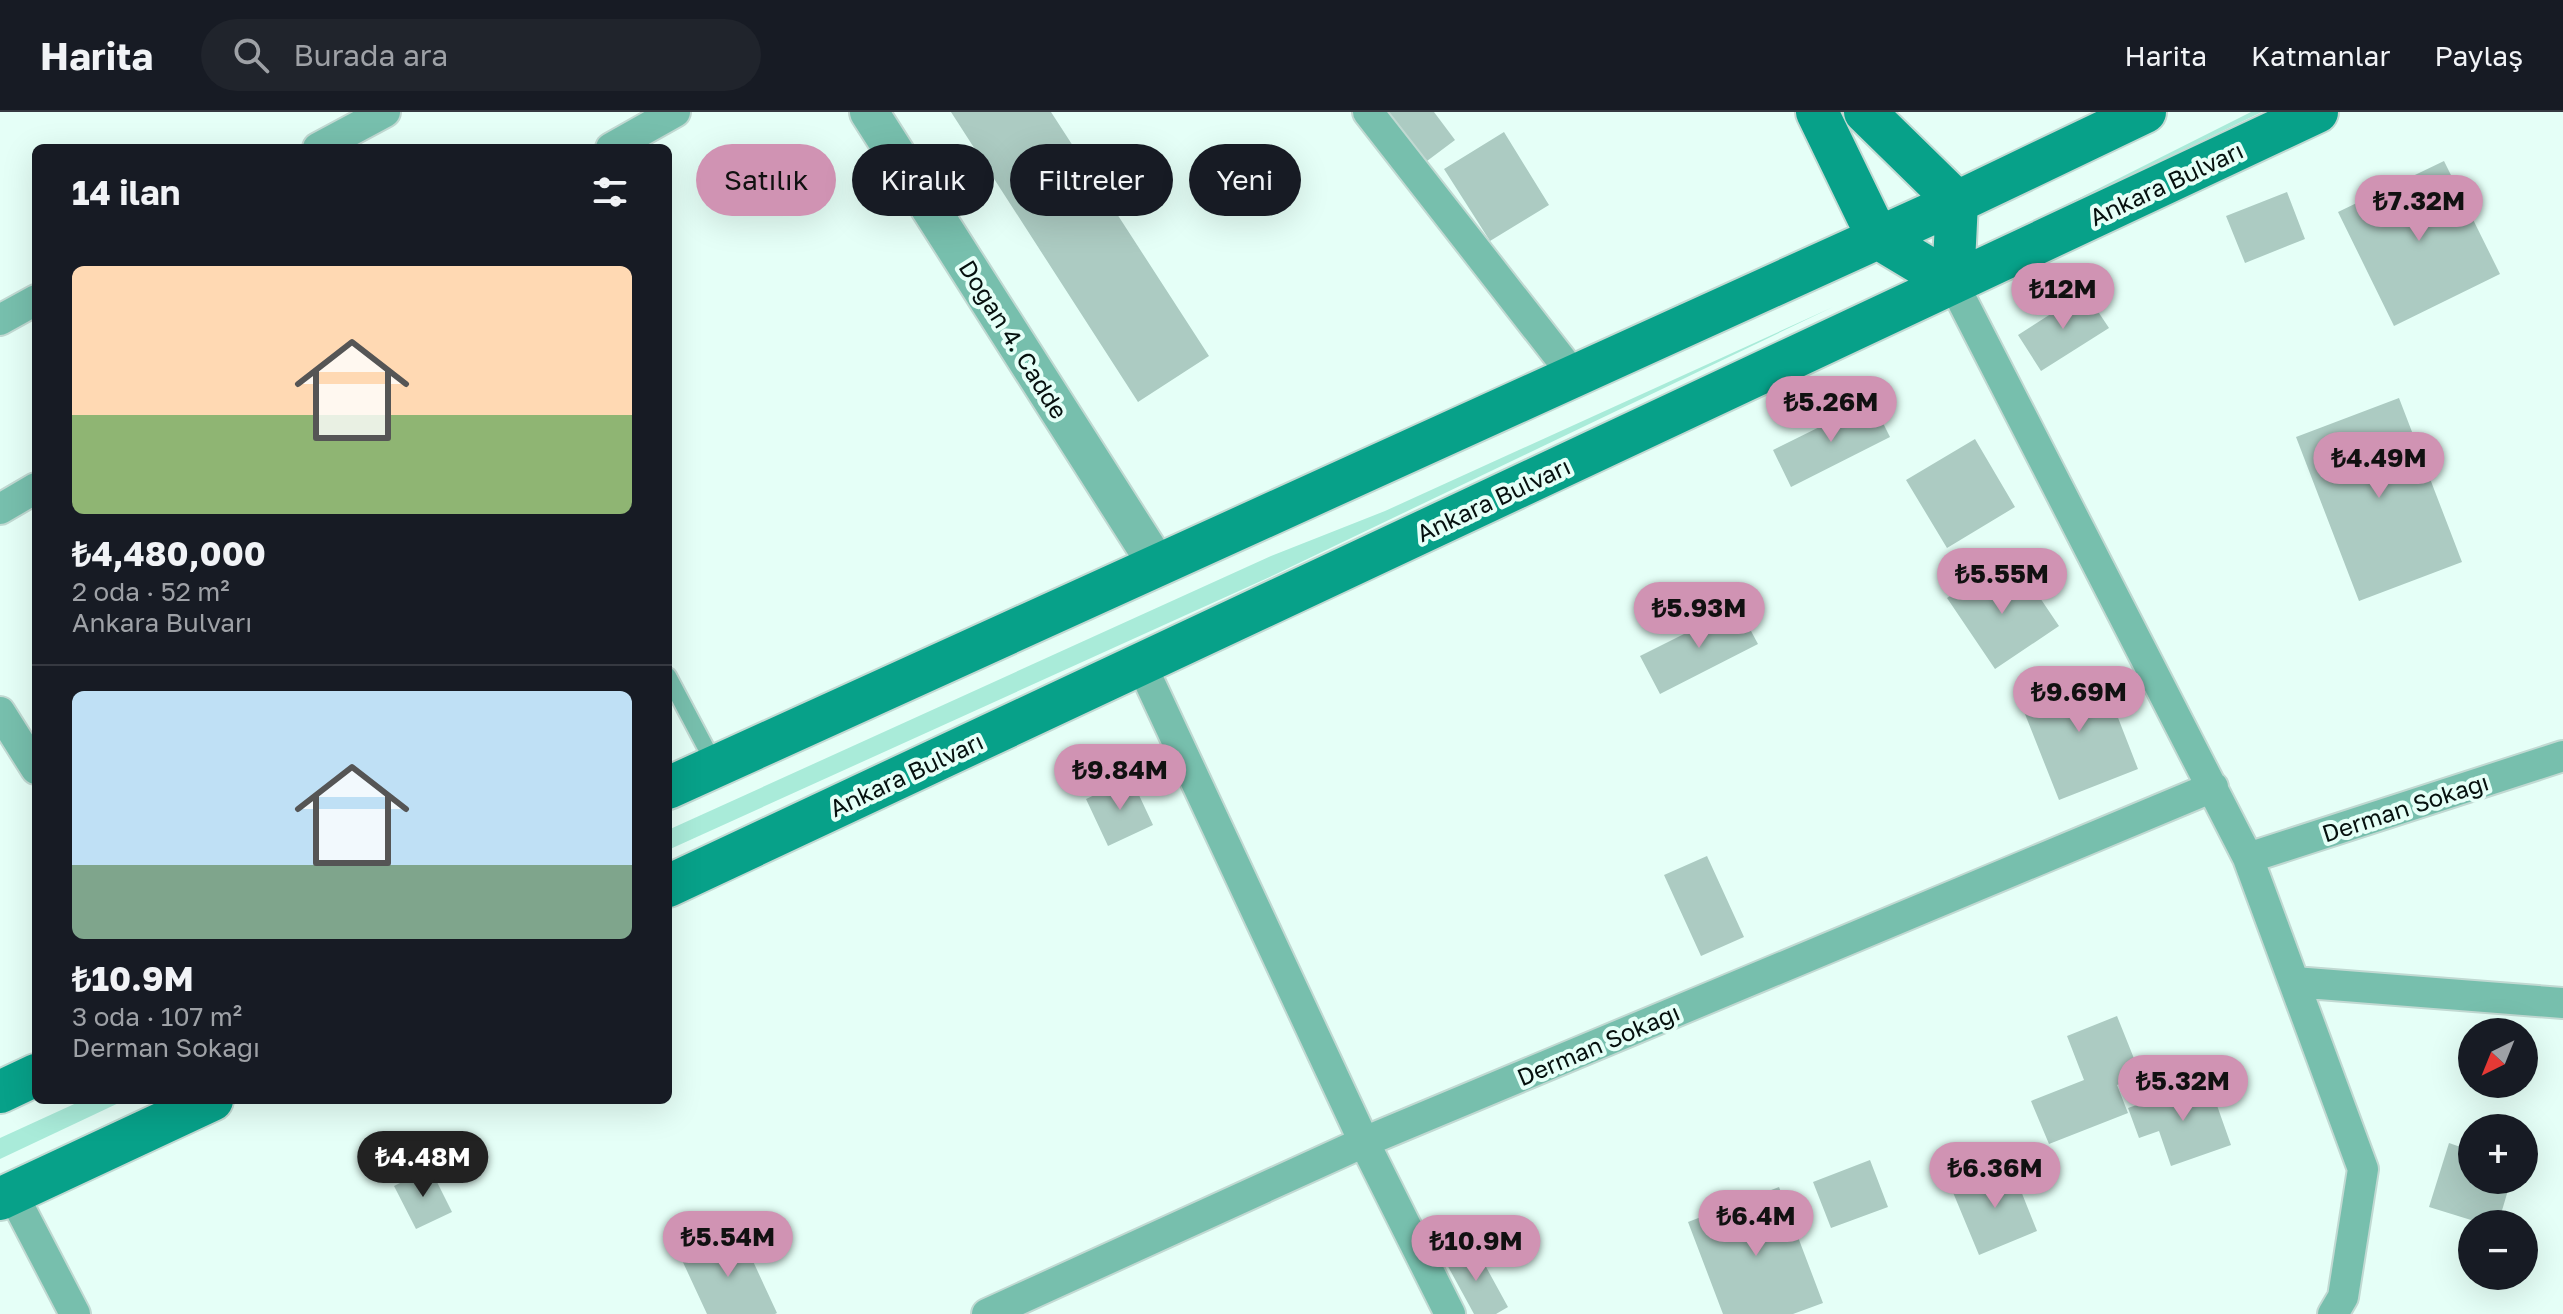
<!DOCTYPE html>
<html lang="tr">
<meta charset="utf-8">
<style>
body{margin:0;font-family:"Golos Text",sans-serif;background:#20242c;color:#f1f3f6;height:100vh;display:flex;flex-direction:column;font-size:30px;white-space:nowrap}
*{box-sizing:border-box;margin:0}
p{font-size:26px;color:#9ea1a6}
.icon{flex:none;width:44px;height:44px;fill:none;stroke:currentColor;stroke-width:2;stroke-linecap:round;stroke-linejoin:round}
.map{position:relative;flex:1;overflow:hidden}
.sheet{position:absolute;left:32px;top:32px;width:640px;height:960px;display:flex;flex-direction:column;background:#171b24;border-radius:12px;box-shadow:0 8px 32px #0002}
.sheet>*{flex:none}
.guide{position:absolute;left:696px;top:32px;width:760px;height:72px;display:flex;gap:16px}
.needle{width:52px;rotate:223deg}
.fabs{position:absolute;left:2458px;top:906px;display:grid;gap:16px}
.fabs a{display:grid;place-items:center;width:80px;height:80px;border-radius:50%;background:#171b24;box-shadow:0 8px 32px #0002;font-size:40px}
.price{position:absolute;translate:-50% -68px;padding:0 18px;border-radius:28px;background:#d093b3;color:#111;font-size:26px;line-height:52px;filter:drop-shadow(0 2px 4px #0008)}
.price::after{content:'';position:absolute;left:50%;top:48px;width:24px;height:18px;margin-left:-12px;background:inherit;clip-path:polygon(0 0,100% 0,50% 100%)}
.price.active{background:#222;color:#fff}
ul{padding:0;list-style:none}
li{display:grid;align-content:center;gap:16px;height:424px;padding:0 40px}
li+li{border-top:2px solid #363941}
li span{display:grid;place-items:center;height:248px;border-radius:12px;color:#555}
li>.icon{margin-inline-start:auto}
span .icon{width:144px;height:144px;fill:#fffc;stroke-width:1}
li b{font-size:34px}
h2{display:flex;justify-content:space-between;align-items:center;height:96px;padding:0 40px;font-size:34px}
.pill{padding:0 28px;border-radius:36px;background:#171b24;box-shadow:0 8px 32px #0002;font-size:28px;line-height:72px}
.pill.active{background:#d093b3;color:#111}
header{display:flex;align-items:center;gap:48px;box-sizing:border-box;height:112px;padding:0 40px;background:#171b24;border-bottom:2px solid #363941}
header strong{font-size:38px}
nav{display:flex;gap:44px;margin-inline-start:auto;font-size:28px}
.search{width:560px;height:72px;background:#20242c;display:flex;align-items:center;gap:20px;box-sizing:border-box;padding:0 28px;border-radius:44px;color:#9ea1a6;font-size:30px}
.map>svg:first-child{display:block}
</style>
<header>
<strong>Harita</strong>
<div class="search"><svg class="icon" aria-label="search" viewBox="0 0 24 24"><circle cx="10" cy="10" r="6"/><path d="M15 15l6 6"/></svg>Burada ara</div>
<nav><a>Harita</a><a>Katmanlar</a><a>Paylaş</a></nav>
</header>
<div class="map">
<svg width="2563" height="1202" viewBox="0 0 2563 1202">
<rect width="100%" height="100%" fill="#e5fff7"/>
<path fill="#a9ebd9" d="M2251,0H2262L2022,115Z
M1833,195L1274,463L668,738V718L1271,444L1385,399Z
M83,988H125L0,1047V1026Z"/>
<path fill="#accbc2" d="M951,0H1051L1209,244L1138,290Z
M1384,0H1434L1455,28L1423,52Z
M1504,20L1549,93L1490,129L1444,57Z
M2444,49L2500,162L2394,214L2338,100Z
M2287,80L2305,127L2245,151L2226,104Z
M2085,180L2109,216L2041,259L2018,223Z
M2399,286L2462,450L2359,489L2296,325Z
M1872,289L1890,325L1791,375L1773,338Z
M1975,327L2015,395L1947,436L1906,368Z
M1996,453L2017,484L2032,474L2059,514L1995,557L1947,486Z
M1738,495L1758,532L1660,582L1640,544Z
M2099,557L2138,657L2059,688L2019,587Z
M1131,666L1153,713L1108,734L1086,687Z
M1707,744L1744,825L1701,844L1664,763Z
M2117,904L2141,964L2117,973L2128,1001L2049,1032L2031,989L2084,968L2067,924Z
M2208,968L2231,1033L2171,1054L2159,1019L2139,1026L2128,996Z
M2449,1031L2472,1039V1068H2511L2498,1112H2484L2429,1095Z
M1870,1048L1888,1095L1831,1116L1813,1070Z
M2011,1054L2037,1119L1979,1143L1952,1078Z
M430,1056L452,1100L416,1117L394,1074Z
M1779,1075L1823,1191L1793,1202H1723L1688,1110Z
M739,1119L777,1201L775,1202H707L681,1146Z
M1474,1133L1508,1195L1496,1202H1474L1445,1149Z"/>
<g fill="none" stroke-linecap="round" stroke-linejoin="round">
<defs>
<path id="service" d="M668,564L715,653"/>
<path id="minor" d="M1368,0L1575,265
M318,36L385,0
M611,36L675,0
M1953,171L2248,746L2363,1057L2343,1185L2333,1202
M0,208L36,188
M0,397L36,376
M1141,552L1364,1030L1450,1202
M0,600L36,657
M2248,746L2563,644
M2294,870L2563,891
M12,1081L75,1202
M987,1202L1364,1030L2213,675"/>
<path id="tertiary" d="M869,0L1158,454"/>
<path id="secondary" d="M1817,0L1878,126L1953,171L1957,90L1865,0
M668,676L1957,90L2145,0
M668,774L2317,0
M0,980L36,963
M0,1087L212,988"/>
</defs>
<use href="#service" stroke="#c1d9d2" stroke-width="20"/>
<use href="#minor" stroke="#c1d9d2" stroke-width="34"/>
<use href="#tertiary" stroke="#c1d9d2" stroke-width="42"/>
<use href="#secondary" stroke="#c1d9d2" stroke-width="46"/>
<use href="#service" stroke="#77bfad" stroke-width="16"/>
<use href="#minor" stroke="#77bfad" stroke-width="30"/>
<use href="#tertiary" stroke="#77bfad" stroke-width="38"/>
<use href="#secondary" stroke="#07a189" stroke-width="42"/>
</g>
<g text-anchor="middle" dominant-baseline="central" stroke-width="8" stroke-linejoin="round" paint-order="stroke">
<g font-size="24" fill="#06100e" stroke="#e5fff7">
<text transform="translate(2166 71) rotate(-25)">Ankara Bulvarı</text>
<text transform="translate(1014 227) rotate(58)">Doğan 4. Cadde</text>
<text transform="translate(1493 387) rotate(-25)">Ankara Bulvarı</text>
<text transform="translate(906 662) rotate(-25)">Ankara Bulvarı</text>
<text transform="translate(2405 695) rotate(-18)">Derman Sokağı</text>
<text transform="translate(1598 932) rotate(-23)">Derman Sokağı</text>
</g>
</g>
</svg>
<div class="fabs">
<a><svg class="needle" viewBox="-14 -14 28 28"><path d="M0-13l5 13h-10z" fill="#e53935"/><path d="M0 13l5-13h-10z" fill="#9ea1a6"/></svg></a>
<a>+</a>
<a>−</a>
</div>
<b class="price" style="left:2419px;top:131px">₺7.32M</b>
<b class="price" style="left:2063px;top:219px">₺12M</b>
<b class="price" style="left:1831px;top:332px">₺5.26M</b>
<b class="price" style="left:2379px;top:388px">₺4.49M</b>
<b class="price" style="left:2002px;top:504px">₺5.55M</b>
<b class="price" style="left:1699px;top:538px">₺5.93M</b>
<b class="price" style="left:2079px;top:622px">₺9.69M</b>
<b class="price" style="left:1120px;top:700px">₺9.84M</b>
<b class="price" style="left:2183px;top:1011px">₺5.32M</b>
<b class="price active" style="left:423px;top:1087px">₺4.48M</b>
<b class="price" style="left:1995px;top:1098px">₺6.36M</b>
<b class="price" style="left:1756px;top:1146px">₺6.4M</b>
<b class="price" style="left:728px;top:1167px">₺5.54M</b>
<b class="price" style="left:1476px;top:1171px">₺10.9M</b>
<div class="guide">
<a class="pill active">Satılık</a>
<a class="pill">Kiralık</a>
<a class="pill">Filtreler</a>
<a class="pill">Yeni</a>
</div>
<section class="sheet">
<h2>14 ilan<svg class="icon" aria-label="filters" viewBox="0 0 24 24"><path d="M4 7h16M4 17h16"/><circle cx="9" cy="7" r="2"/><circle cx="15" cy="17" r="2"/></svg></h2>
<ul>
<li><span style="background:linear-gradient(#ffd9b3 60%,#8fb573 0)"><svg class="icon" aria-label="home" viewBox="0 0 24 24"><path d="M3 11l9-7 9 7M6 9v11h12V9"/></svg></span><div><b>₺4,480,000</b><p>2 oda · 52 m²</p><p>Ankara Bulvarı</p></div></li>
<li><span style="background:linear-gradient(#bfe0f5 70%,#7fa58c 0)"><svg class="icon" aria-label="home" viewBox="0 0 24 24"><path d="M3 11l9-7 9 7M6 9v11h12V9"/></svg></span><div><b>₺10.9M</b><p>3 oda · 107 m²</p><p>Derman Sokağı</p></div></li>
</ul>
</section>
</div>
